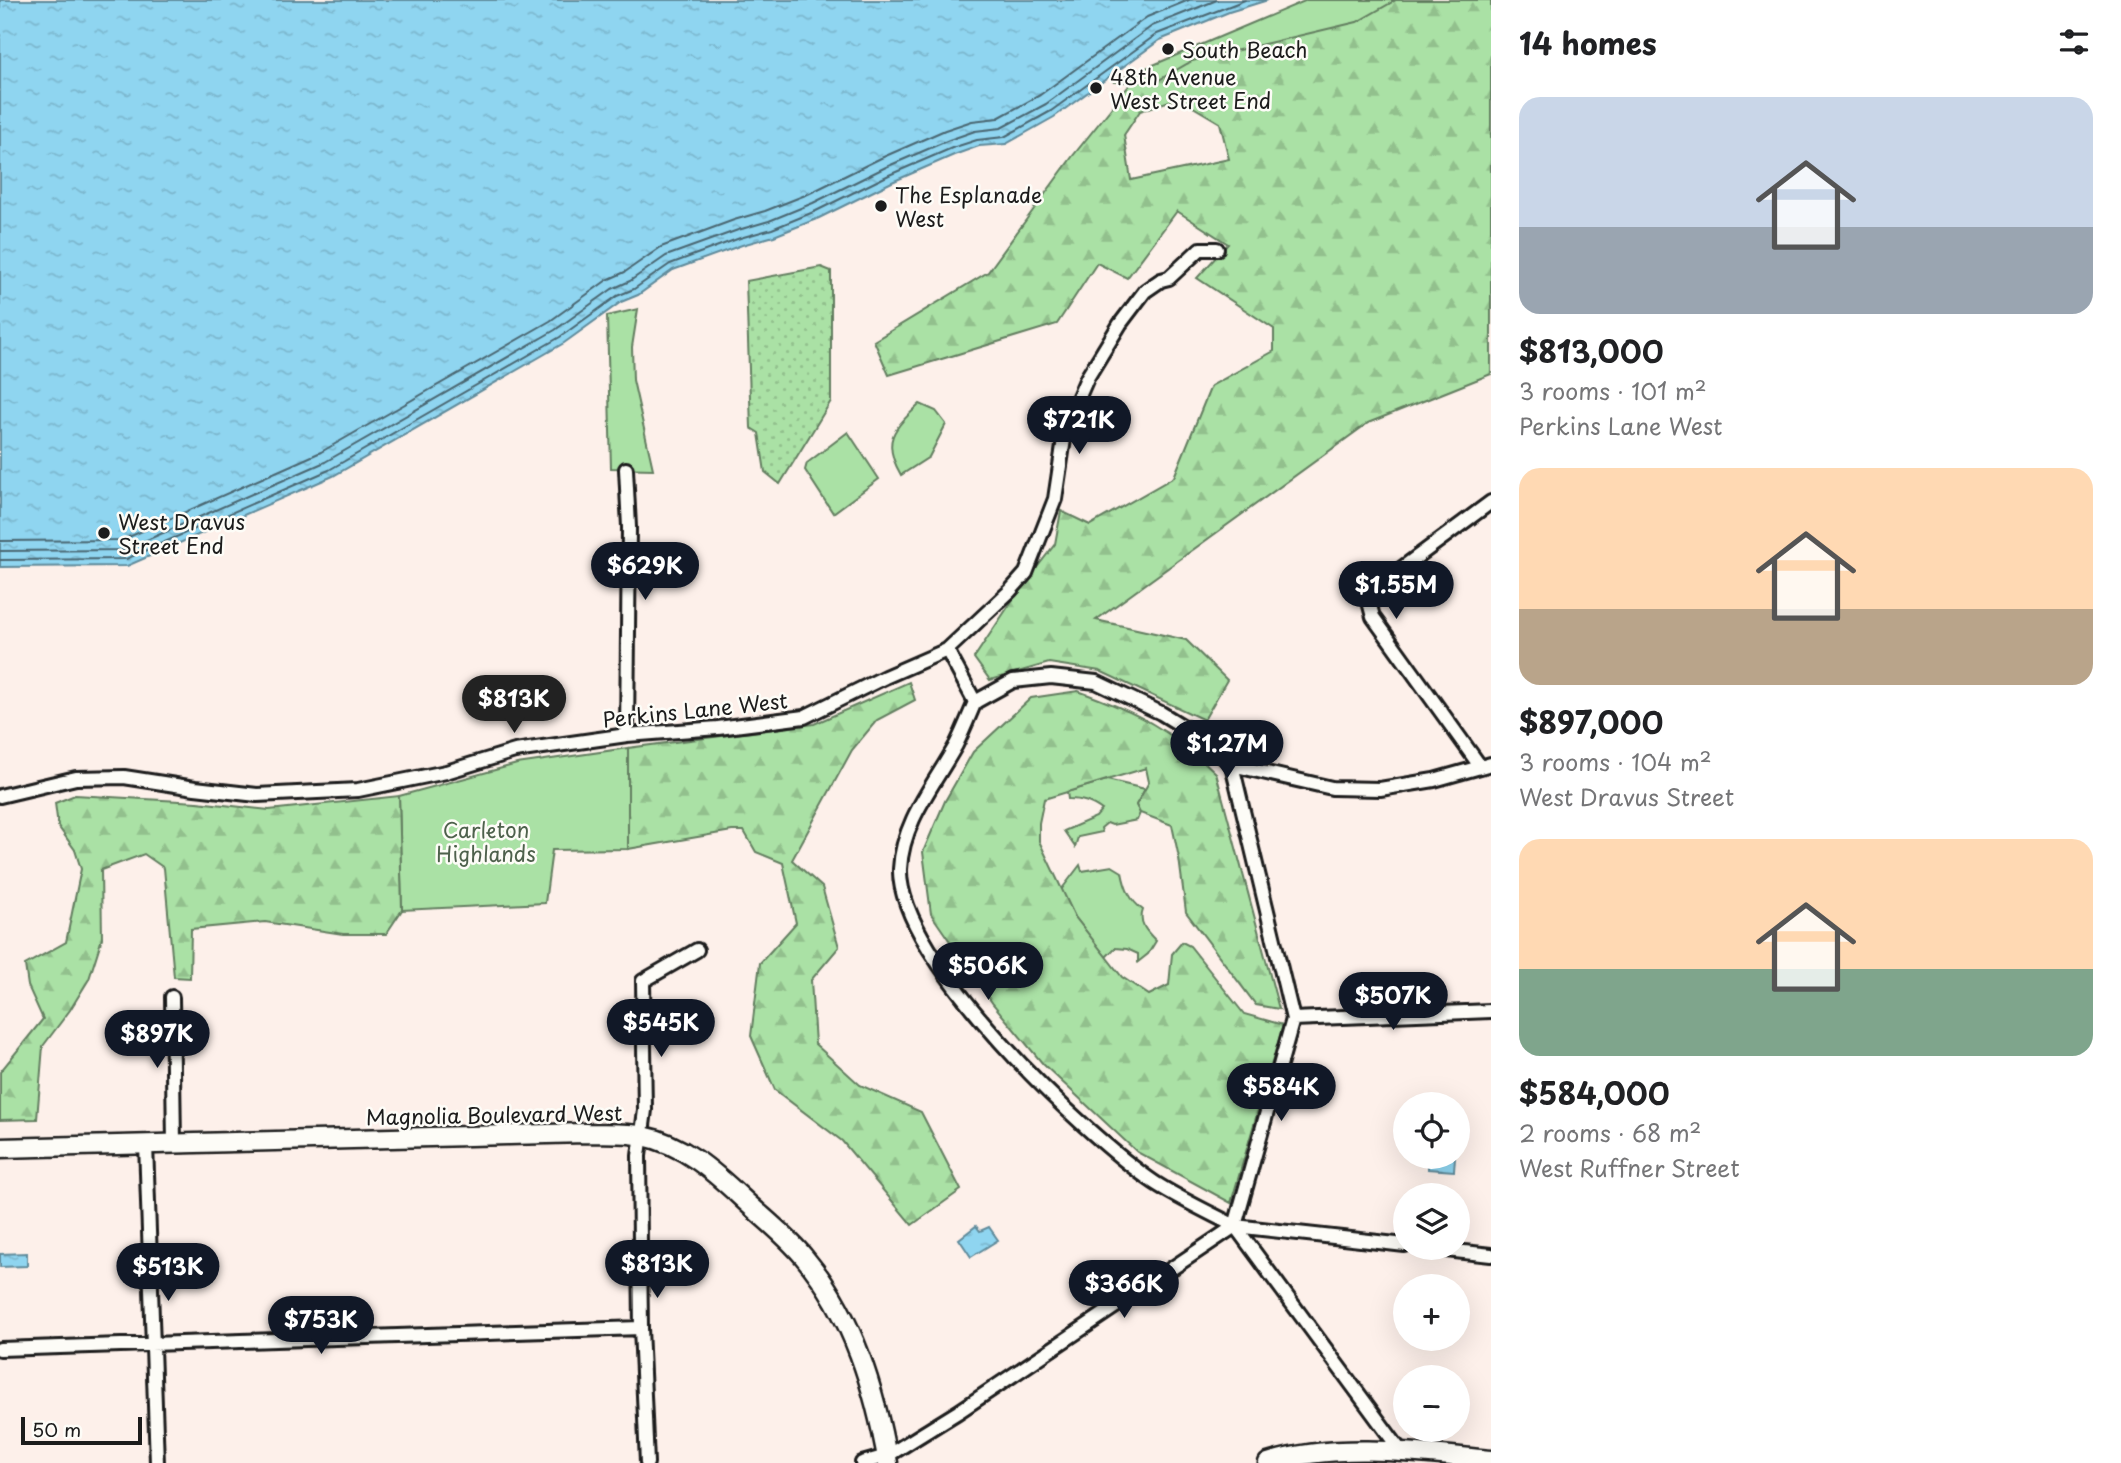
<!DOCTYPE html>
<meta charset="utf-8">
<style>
body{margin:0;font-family:"Playpen Sans",sans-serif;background:#f6f6f6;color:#202124;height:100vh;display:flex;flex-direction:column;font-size:26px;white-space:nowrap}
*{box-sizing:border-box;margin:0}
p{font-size:23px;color:#757577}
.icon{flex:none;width:38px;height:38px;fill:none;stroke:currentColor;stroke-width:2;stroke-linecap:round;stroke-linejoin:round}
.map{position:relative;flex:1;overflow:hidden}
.drawer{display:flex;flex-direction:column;background:#fff;width:630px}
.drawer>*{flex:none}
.buttons{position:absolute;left:1393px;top:1092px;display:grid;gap:14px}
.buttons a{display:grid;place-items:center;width:77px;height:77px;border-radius:50%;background:#fff;box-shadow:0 7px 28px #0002;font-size:35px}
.scale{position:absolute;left:21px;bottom:18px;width:121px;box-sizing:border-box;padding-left:7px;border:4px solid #1c1c1c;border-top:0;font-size:19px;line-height:24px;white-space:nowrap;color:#1c1c1c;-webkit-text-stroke:5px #fdfcf7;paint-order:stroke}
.price{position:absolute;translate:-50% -60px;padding:0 16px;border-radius:24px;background:#111827;color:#fff;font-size:23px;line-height:46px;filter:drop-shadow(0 2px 4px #0008)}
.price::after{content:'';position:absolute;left:50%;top:42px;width:21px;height:16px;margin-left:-10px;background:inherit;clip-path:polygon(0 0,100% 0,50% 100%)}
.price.current{background:#222;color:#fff}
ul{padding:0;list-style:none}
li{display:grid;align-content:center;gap:14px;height:371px;padding:0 28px}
li span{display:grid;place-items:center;height:217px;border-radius:21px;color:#555}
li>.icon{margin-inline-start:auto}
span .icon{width:126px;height:126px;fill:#fffc;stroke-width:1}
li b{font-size:30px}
h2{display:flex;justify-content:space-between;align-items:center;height:84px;padding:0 28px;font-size:30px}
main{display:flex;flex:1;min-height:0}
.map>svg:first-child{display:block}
</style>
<main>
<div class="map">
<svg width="1491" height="1463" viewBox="0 0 1491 1463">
<defs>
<pattern id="forest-firs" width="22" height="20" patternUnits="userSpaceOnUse" patternTransform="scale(1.75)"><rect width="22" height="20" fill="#aae1a5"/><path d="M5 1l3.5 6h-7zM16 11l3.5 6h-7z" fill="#92c08d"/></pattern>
<pattern id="garden-dots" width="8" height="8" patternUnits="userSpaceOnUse" patternTransform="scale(1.75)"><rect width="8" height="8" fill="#aae1a5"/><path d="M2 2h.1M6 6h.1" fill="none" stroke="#92c08d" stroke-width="1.8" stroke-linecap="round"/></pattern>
<pattern id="water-ripples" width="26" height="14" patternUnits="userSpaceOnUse" patternTransform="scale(1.75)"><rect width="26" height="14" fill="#8fd5f0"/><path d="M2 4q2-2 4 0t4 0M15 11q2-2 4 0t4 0" fill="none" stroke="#7bb6cd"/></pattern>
</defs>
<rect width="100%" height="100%" fill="#fdf0ea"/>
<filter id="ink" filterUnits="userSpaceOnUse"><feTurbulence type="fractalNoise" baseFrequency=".0143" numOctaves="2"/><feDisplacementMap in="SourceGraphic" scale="14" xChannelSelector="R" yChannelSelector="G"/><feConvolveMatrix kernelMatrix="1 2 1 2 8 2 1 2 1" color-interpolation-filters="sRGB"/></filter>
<g filter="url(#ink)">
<path fill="#aae1a5" stroke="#637e60" stroke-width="2" d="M1307,0H1491L1157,81L1113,82Z
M638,309L632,347L633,380L653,469L611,468L607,316Z
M920,404L936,411L946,424L929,457L901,475C881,441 893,429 920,404Z
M848,432L879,479L833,513L805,470L807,463Z
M628,748V849L552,850L545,903L402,910L399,796L517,764Z
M1107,780L1145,789L1136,805L1140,813L1137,820L1112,825L1107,823L1101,828L1102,832L1078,837L1075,847L1064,831L1096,817L1102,810C1091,802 1082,799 1068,799L1067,792Z
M1080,865L1082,871L1112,866L1122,872C1125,889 1130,900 1143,910C1138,923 1147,932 1156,941L1148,954L1138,962V954L1127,949L1115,948L1106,957L1075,917L1061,890Z"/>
<path fill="url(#forest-firs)" stroke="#637e60" stroke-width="2" fill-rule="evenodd" d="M1396,0H1491V374L1368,423L1096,620L1186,640L1227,680L1204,720L1100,671L1049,663L990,680L974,658L1018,592L1055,544L1061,511L1090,525L1174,477L1211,386L1274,351V329L1197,278L1228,244L1177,211L1127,278L1097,263L1057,324L889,375L874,341L988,272L1072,157L1132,82L1157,81L1192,61L1357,22ZM1178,98L1220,123L1229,159L1131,180L1124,135L1140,111Z
M909,682L915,700L877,720L852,750L792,860L822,887L839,947L811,980L815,1044L860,1085L921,1112L961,1190L912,1225L842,1141L775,1090L751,1036L760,963L796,923L783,863L756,852L744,831H732L628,849V748L814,724Z
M1078,691C1136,712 1172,730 1216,773L1279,1009L1256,1005L1186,912L1179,858L1172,825L1140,813L1136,805L1149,782L1146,768L1044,799L1039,823V841L1075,917L1122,977L1149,995L1169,985L1172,954L1182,942L1190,946L1244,1014L1283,1025L1231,1203L1137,1152L1043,1064L993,1004L931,914L923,852L945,801L973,752L1031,698Z
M75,795L197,802L269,810L399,796L402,910L386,934H343L265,922L191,929L190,978L174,977L164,868L144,854L101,870L102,938L89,979L70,1010L43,1046L37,1119L0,1120V1072L43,1019L28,986L25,965L66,942L81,869L75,850L58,826L55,803Z"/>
<path fill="url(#garden-dots)" stroke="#637e60" stroke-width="2" d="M821,267L831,271V401L780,484L765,472L759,433L751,428L746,281Z"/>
<path fill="url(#water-ripples)" stroke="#618b9b" stroke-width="2" d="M0,0H1268L1229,12L1160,40L1054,117L1006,144L979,146L954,155L892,182L819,218L774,236L742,245L673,270L638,295L621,302L564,343L333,476L127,566L0,567Z
M1428,1157H1455L1454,1171L1428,1169Z
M976,1226L980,1231L989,1227L998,1240L971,1257L959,1239Z
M27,1253V1266L0,1267V1254Z"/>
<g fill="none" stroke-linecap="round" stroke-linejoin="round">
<path stroke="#4a6671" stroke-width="2" d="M0,541L122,540L321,452L550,321L607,280L625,272L661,247L734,220L765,211L808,194L881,158L945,130L972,121L998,118L1040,95L1147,17L1189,0
M0,551L124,550L325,462L555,330L612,289L630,281L666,256L738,230L769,221L813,203L886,167L949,140L975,131L1001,128L1046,104L1152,26L1217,0
M0,560L126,559L329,470L560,337L617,296L634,289L670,264L740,238L772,229L816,211L889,175L952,148L977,140L1004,137L1051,111L1157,34L1245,0"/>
<defs>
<path id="street" d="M626,469L629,527L627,735
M947,650L1010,591L1026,573L1055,499L1064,439L1074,408L1087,378L1120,324L1145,291L1161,280L1169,278L1200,249H1217
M975,702C969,716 963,731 956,745C934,785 902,822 900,869C897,957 1085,1136 1155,1183C1180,1199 1208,1212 1235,1226
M975,702L1013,681L1051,677L1096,682L1161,713L1205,740L1232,765L1332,788L1380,789L1434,780L1491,764
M1232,765L1293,1019L1235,1226L1400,1450
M1480,766L1373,617L1367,594L1491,502
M0,796L76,778L124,777L195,788L257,795L358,790L446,772L515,751L627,735L718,728L804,717L885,677L947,650L975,702
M172,997L174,1144
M1293,1019L1491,1011
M146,1144L157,1463
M1428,1248L1491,1255
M0,1349L641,1328
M647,1463L641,1328L639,1156L645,1110L643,981L697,950
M862,1463L887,1456L958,1412L1235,1226L1405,1245"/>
<path id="secondary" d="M0,1148L585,1133C603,1134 625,1132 643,1136C683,1144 713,1171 742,1198C762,1217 786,1235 804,1257C853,1315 875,1390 888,1463
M1268,1463C1336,1441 1421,1453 1491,1460"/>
</defs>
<use href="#street" stroke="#1c1c1c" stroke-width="18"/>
<use href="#secondary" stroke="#1c1c1c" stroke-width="23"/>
<use href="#street" stroke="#fdfcf7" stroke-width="12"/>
<use href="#secondary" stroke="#fdfcf7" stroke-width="18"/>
</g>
</g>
<g fill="#1c1c1c" stroke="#fdfcf7" stroke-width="2.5">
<circle cx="1168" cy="49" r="7"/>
<circle cx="1096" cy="88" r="7"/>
<circle cx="881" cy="206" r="7"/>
<circle cx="104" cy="533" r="7"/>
</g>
<g text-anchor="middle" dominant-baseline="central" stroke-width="5" stroke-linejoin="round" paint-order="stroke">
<g font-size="21" fill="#1c1c1c" stroke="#fdfcf7" text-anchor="start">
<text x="1182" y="49">South Beach</text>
<text x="1110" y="76">48th Avenue<tspan x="1110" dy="24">West Street End</tspan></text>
<text x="895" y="194">The Esplanade<tspan x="895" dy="24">West</tspan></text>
<text x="118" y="521">West Dravus<tspan x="118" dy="24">Street End</tspan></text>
</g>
<g font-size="21" fill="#1c1c1c" stroke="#fdfcf7">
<text transform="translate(695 709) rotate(-6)">Perkins Lane West</text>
<text transform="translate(494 1114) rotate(-1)">Magnolia Boulevard West</text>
</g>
<g font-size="21" fill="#4e614c" stroke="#fdfcf7">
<text x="486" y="829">Carleton<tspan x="486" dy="24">Highlands</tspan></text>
</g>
</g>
</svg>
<div class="buttons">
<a><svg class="icon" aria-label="locate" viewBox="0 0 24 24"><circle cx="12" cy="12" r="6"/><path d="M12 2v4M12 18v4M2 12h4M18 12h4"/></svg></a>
<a><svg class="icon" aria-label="layers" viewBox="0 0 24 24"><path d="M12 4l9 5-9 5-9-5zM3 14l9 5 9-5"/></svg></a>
<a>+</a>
<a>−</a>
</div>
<div class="scale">50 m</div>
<b class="price" style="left:1079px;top:456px">$721K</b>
<b class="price" style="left:645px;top:602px">$629K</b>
<b class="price" style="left:1396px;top:621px">$1.55M</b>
<b class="price current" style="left:514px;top:735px">$813K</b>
<b class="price" style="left:1227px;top:780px">$1.27M</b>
<b class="price" style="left:988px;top:1002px">$506K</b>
<b class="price" style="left:1393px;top:1032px">$507K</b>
<b class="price" style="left:661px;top:1059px">$545K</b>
<b class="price" style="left:157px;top:1070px">$897K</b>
<b class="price" style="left:1281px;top:1123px">$584K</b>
<b class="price" style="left:657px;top:1300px">$813K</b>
<b class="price" style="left:168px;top:1303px">$513K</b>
<b class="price" style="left:1124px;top:1320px">$366K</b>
<b class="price" style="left:321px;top:1356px">$753K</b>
</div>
<section class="drawer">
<h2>14 homes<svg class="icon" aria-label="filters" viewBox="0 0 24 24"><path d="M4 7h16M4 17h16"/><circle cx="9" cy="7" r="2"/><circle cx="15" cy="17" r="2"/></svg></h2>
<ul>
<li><span style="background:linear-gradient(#c9d6e8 60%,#9aa5b1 0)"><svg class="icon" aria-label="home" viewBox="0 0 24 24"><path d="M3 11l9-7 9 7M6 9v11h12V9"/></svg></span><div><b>$813,000</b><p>3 rooms · 101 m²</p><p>Perkins Lane West</p></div></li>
<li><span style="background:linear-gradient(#ffd9b3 65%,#b9a48a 0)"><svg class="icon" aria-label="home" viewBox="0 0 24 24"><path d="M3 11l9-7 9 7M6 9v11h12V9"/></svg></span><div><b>$897,000</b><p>3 rooms · 104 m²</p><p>West Dravus Street</p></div></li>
<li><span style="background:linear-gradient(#ffd9b3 60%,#7fa58c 0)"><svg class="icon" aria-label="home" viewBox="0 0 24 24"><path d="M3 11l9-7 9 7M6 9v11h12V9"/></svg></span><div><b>$584,000</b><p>2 rooms · 68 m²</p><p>West Ruffner Street</p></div></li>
</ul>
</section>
</main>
